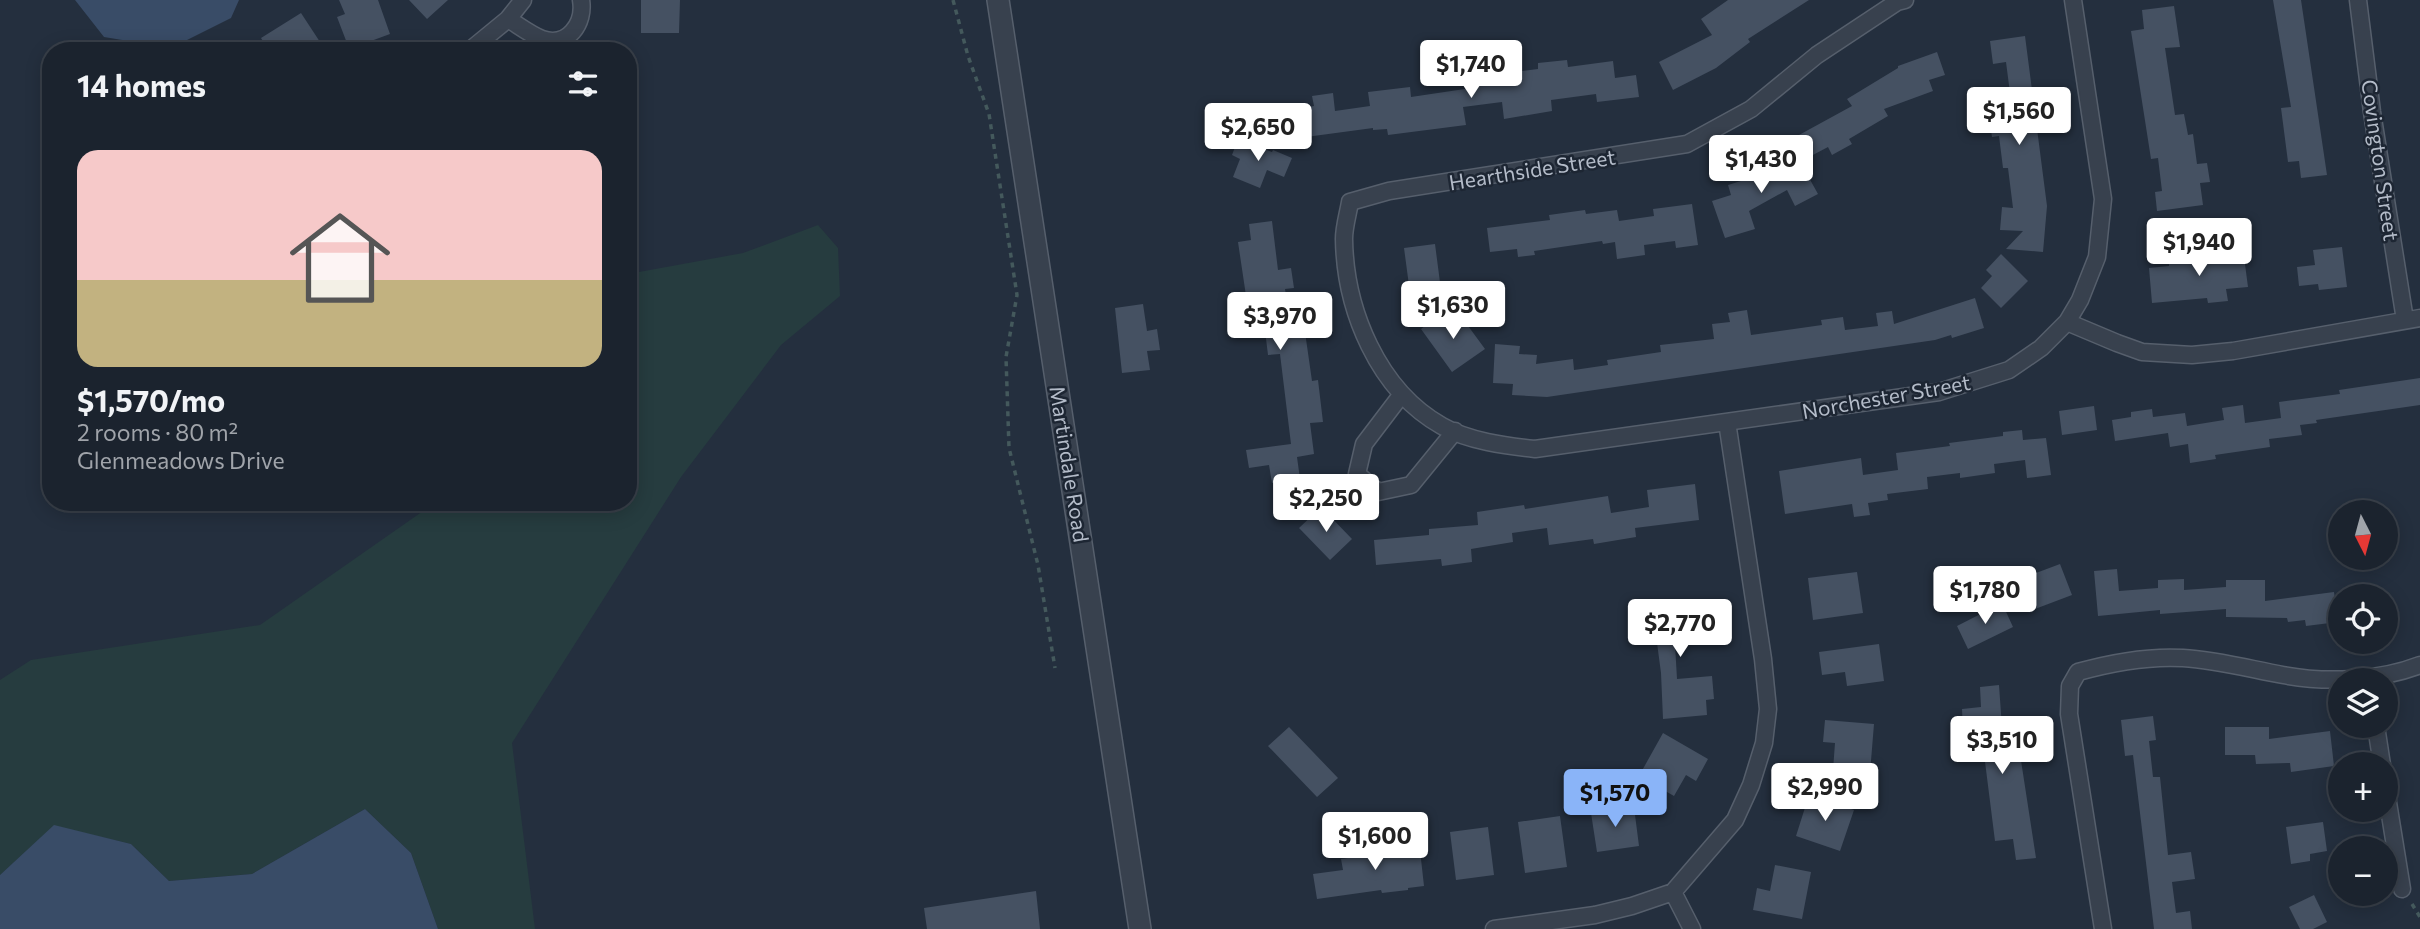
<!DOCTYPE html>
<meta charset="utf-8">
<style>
body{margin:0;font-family:Commissioner,sans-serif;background:#282f3a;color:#f1f3f6;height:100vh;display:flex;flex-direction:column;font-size:26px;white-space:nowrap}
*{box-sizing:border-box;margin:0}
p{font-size:23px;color:#a0a4aa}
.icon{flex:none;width:38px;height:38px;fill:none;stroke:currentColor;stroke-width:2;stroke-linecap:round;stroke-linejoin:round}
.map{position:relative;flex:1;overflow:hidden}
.drawer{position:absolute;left:42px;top:42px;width:595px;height:469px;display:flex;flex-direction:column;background:#1b232e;border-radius:28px;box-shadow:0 4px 18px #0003,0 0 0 2px #39404a}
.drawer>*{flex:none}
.needle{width:46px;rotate:174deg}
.tools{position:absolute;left:2328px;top:500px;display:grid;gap:14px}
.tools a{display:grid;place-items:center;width:70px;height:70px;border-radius:50%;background:#1b232e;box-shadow:0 4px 18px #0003,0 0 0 2px #39404a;font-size:35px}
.price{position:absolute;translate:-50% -60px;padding:0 16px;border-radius:7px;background:#fff;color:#222;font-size:23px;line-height:46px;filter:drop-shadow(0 2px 4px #0008)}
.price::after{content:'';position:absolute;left:50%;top:42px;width:21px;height:16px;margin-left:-10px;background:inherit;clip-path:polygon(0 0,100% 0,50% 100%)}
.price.on{background:#8ab4f8;color:#111}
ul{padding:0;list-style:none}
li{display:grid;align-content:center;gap:14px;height:371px;padding:0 35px}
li+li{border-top:2px solid #39404a}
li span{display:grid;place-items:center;height:217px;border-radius:21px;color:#555}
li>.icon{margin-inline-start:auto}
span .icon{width:126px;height:126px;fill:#fffc;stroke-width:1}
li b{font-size:30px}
h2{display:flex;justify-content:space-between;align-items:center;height:84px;padding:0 35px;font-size:30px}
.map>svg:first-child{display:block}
</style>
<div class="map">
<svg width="2420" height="929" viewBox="0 0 2420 929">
<rect width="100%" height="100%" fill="#242f3e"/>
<path fill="#263c3f" d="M818,225L838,248L840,296L781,345L681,477L512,743L535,929H438L411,853L365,809L252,874L169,881L131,844L54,826L0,875V680L31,660L260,625L436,502H628V274L743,253Z"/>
<path fill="#394c67" d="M75,0H239L231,18L171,48L104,37Z
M365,809L411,853L438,929H0V875L54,825L131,844L169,881L252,874Z"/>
<path fill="#455162" d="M339,0H378L390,34L371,41L374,47L363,51H350L337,17L345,14Z
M409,0H448L427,19Z
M641,0H680L679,33H641Z
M1728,0H1809L1748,39L1750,42L1716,68L1673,90L1659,62L1712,35L1701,19Z
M2273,0H2301L2327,175L2301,178L2299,161L2288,162L2281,108L2291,107Z
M2174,6L2180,47L2165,48L2175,115L2184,114L2188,135L2193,134L2197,164L2207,163L2210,182L2200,183L2203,205L2157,211L2155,192L2162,191L2158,158L2151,159L2131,31L2144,29L2142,10Z
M301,13L322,45L313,51H269L261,38Z
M2025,36L2047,206L2043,252L2006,249L2023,231L2000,230L2002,207L2013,208L2008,168H2003L1999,136L1992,137L1986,97L2010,93L2006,62L1993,64L1990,41Z
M1937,52L1945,75L1929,80L1933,91L1884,109L1888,116L1849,139L1852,144L1832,155L1828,147L1811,156L1799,135L1852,106L1847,99L1898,68V66Z
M1567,60L1568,67L1613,61L1615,78L1636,75L1639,97L1597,102L1596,94L1551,100L1552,111L1504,119L1502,102L1463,107L1466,125L1388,135L1387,129L1373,130V128L1306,137L1302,108L1314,106L1312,96L1333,93L1335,111L1370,106L1368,92L1410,87L1411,97L1478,87L1477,77L1538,69V63Z
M1238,139L1272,152L1273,150L1292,158L1284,177L1267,170L1260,188L1233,177L1240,159L1232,155Z
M1798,158L1818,194L1795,206L1787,190L1749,211L1755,229L1725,238L1712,201L1731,195L1728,185L1757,176L1754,170L1772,160L1777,170Z
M1692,204L1698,245L1676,248L1675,241L1644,245L1645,255L1617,259L1615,242L1603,244L1602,241L1534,251L1535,255L1518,257L1517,249L1490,252L1487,228L1550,220L1549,215L1585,210L1586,214L1617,210L1619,221L1654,216L1653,209Z
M1272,221L1278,270L1291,268L1294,288L1285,289L1292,333L1305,332L1312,381L1318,380L1323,422L1310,423L1314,454L1297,457L1300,479L1272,483L1269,465L1249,468L1246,450L1291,444L1280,354L1268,355L1263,314L1249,316L1238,242L1251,240L1249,224Z
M1435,244L1441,290L1410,293L1404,248Z
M2342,247L2347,287L2319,290L2318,284L2299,286L2297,267L2315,265L2313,250Z
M2243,249L2248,287L2226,289L2228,301L2208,303L2207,298L2152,303L2149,268L2169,266V260L2203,257L2202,254Z
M2001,254L2028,281L2001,308L1981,288L1992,276L1986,270Z
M1975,298L1984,328L1952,338L1951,335L1935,340L1547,397L1512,395L1513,384L1493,383L1495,344L1520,346L1519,354L1537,355L1536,364L1573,359L1574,370L1608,365L1607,360L1661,352L1660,345L1714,339L1712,324L1730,322L1728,313L1747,310L1751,335L1822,325L1821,320L1843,317L1845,330L1878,326L1876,313L1892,311L1894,324Z
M1143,304L1147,331L1157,329L1160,350L1147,351L1150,370L1122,373L1115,308Z
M1443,312L1453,326L1463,319L1485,349L1452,372L1421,329Z
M2420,378V405L2316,420L2317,423L2300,425L2302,435L2269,439L2270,447L2215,455L2216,459L2190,463L2188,444L2170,447L2168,433L2115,441L2112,420L2131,417V412L2152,409L2153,417L2185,413L2187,426L2224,420L2222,408L2243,405L2245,423L2281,418L2279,402L2340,394L2339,390Z
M2094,406L2097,430L2062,435L2059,411Z
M2022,430L2023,440L2046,438L2051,475L2027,478L2025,460L1994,464L1995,473L1960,478V473L1927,477L1928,489L1887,494L1888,500L1868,503L1870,515L1854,517L1852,504L1785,514L1779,471L1861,458L1863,475L1898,470L1896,453L1950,446L1949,443L2003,436V432Z
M1695,484L1699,520L1635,528L1636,537L1594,544L1593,539L1549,545L1547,528L1512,533L1513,542L1471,549L1472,562L1442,566L1441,559L1376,565L1374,540L1429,535V529L1478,525L1477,512L1524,505L1525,509L1608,496L1611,513L1649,507L1647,490Z
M1318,510H1324L1352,539L1330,560L1299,528Z
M2060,564L2072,595L2035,609L2023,578Z
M2117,569L2119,591L2158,588V580L2184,579V590L2226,587V580H2265V601L2334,592L2338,622L2306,626L2305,620L2288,622L2287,618L2226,617V609L2160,614V610L2098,616L2094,571Z
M1857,572L1863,613L1813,620L1808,578Z
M1699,599L1704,640L1675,644L1677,679L1712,676L1714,699L1706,700L1707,715L1663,719L1661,673L1652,605Z
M2002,603L2013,627L1968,649L1957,626Z
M1879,644L1884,681L1847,686L1845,672L1822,675L1819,652Z
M1999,685L2004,756L2020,754L2036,858L2016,860L2013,839L1995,841L1981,730L1963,731L1962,709L1981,707L1980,687Z
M2153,716L2156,740L2149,741L2153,777H2160L2168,855L2191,852L2195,879L2172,882L2176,913L2190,911L2192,929H2154L2133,755L2125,756L2121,720Z
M1825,720L1874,724L1870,773L1833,770L1835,743L1823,742Z
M1289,727L1338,778L1317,797L1268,746Z
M2225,727H2269V739L2330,731L2334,766L2291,772L2290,763L2256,764L2255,755H2225Z
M1663,733L1708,759L1696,781L1686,775L1674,796L1639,776Z
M1809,795L1854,810L1840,851L1796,836Z
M1634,807L1639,846L1597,852L1591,813Z
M1560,816L1567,867L1525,873L1518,822Z
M2323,822L2327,851L2310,854V861L2291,864L2286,827Z
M1488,827L1494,875L1456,880L1450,832Z
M1419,841L1424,886L1408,888V890L1382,893L1381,890L1317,899L1313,874L1343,870L1341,859L1377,854L1376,846Z
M1775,865L1811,872L1802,919L1753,910L1757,888L1770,891Z
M1036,891L1040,929H927L924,908Z
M2314,895L2327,922L2313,929H2300L2289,907Z"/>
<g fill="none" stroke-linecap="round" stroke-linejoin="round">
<defs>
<path id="minor" d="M1905,0L1897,2L1817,55L1751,109L1687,144L1389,191L1350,202C1348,214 1344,227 1344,239C1345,310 1378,390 1442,426C1468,441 1506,446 1535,449L1939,392L2009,370L2041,348L2067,322L2117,343L2142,352L2192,355L2233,351L2420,318
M2358,0L2372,112L2405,320
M508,19C518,25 531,35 542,39C568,48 585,23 581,0
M469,51L508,19L523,0
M2067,322L2080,300L2097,257L2103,199L2073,0
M1402,394L1364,444L1357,474L1378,492L1411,485L1455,431
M2376,726L2382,765
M2385,784L2402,889
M1673,892L1692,929
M1494,929L1595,915L1632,906L1673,892L1735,820L1751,785L1764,743L1768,709L1763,659L1727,422
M2103,929L2069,714L2070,686L2078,672C2110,663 2149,656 2183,658C2217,660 2250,669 2283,675C2326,683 2379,681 2420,665"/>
<path id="tertiary" d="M998,0L1140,929"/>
</defs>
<use href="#minor" stroke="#565f6c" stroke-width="19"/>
<use href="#tertiary" stroke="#565f6c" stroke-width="24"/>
<path stroke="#44595c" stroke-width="3.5" stroke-dasharray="5 5" stroke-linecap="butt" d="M953,0L968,56L989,114L1017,295L1006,357L1009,448L1038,565L1055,668
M2412,904L2420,917"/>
<use href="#minor" stroke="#38414e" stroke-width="16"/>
<use href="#tertiary" stroke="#38414e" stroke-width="21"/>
</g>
<g text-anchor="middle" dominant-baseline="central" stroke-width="5" stroke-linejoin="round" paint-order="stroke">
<g font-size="21" fill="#b4bcc9" stroke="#1d2633">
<text transform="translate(2381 160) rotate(82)">Covington Street</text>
<text transform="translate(1532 169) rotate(-9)">Hearthside Street</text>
<text transform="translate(1886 396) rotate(-10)">Norchester Street</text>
<text transform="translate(1070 464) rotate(81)">Martindale Road</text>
</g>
</g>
</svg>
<div class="tools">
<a><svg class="needle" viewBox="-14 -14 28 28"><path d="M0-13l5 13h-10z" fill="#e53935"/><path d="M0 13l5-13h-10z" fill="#a0a4aa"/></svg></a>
<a><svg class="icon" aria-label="locate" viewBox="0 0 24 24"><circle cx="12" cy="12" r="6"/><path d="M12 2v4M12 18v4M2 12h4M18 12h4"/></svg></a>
<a><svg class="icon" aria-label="layers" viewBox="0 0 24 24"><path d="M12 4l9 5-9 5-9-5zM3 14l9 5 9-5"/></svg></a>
<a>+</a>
<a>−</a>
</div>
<b class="price" style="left:1471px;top:100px">$1,740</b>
<b class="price" style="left:2019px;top:147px">$1,560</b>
<b class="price" style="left:1258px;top:163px">$2,650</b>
<b class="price" style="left:1761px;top:195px">$1,430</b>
<b class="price" style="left:2199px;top:278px">$1,940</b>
<b class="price" style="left:1453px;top:341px">$1,630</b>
<b class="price" style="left:1280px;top:352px">$3,970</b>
<b class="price" style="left:1326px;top:534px">$2,250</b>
<b class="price" style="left:1985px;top:626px">$1,780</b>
<b class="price" style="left:1680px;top:659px">$2,770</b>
<b class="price" style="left:2002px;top:776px">$3,510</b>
<b class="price" style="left:1825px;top:823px">$2,990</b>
<b class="price on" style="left:1615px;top:829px">$1,570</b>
<b class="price" style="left:1375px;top:872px">$1,600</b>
<section class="drawer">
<h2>14 homes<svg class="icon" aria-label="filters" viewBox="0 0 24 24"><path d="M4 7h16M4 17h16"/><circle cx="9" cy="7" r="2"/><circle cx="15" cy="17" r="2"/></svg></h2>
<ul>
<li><span style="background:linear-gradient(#f6c9c9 60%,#c2b280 0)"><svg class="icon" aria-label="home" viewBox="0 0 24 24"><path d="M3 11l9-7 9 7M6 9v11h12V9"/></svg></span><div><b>$1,570/mo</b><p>2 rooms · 80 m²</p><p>Glenmeadows Drive</p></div></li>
</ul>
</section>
</div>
